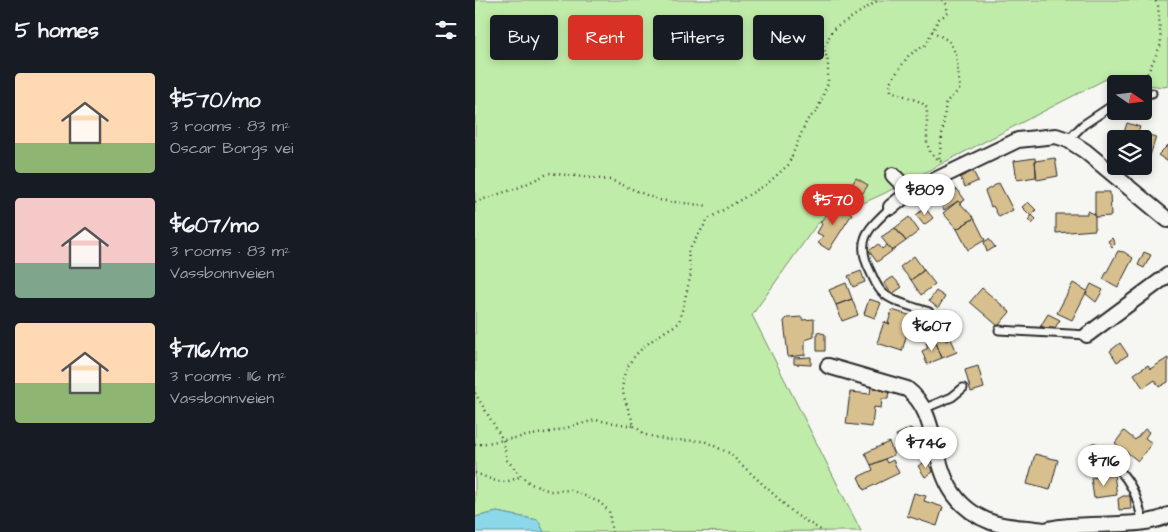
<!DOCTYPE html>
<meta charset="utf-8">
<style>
body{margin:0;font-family:"Architects Daughter",sans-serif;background:#20242c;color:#f1f3f6;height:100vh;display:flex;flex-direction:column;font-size:19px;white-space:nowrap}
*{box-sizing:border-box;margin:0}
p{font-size:16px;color:#9ea1a6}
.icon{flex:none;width:28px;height:28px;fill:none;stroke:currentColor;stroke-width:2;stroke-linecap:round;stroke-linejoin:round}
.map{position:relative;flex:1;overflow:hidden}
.sheet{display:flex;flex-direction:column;background:#171b24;width:475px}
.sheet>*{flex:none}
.top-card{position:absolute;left:15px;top:15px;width:475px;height:45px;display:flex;gap:10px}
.needle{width:32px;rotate:104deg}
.tools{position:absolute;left:632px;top:75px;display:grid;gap:10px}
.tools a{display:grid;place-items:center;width:45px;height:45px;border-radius:5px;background:#171b24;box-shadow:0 2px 8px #0003;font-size:25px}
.price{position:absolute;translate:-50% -42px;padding:0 11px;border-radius:18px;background:#fff;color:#222;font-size:16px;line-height:32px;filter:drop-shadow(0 1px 2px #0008)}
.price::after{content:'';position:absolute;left:50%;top:30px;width:15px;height:11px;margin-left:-8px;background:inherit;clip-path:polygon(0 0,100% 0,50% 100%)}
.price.active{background:#d93025;color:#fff}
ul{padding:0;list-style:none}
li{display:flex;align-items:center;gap:15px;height:125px;padding:0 15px}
li span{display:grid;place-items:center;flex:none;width:140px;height:100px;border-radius:5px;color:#555}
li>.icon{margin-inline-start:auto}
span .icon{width:60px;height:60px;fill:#fffc;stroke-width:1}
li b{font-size:21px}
h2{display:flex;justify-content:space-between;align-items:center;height:60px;padding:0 15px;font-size:21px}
.chip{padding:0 18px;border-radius:5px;background:#171b24;box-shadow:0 2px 8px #0003;font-size:18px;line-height:45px}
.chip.active{background:#d93025;color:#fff}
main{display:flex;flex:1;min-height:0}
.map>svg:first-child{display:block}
</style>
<main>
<section class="sheet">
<h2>5 homes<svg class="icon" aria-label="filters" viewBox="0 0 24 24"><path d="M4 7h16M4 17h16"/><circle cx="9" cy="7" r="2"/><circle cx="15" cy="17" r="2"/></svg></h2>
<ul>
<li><span style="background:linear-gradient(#ffd9b3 70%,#8fb573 0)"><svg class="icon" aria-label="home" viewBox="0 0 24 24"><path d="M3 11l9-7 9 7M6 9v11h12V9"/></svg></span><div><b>$570/mo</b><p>3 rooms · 83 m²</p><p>Oscar Borgs vei</p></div></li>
<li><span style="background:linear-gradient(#f6c9c9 65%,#7fa58c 0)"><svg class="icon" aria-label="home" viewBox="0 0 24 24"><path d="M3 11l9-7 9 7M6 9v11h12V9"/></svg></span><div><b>$607/mo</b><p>3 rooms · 83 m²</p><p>Vassbonnveien</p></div></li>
<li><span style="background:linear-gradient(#ffd9b3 60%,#8fb573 0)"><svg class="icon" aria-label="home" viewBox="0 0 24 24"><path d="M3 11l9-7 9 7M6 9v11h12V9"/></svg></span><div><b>$716/mo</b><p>3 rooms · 116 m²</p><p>Vassbonnveien</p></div></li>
</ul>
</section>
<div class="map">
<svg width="693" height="532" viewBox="0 0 693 532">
<rect width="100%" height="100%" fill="#f6f6f2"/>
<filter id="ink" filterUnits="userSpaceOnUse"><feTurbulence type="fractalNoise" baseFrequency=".02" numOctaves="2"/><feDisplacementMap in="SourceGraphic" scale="10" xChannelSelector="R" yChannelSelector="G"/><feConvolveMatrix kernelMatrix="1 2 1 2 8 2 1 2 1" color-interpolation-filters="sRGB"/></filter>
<g filter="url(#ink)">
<path fill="#c0eca9" stroke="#768c6a" d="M0,0H693V86L688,87L631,79L408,194L342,224L277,315L386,531L69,532L63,520L22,512L0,517Z"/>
<path fill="#8bd8eb" stroke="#65939e" d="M22,512L63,520L69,532H0V517Z"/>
<path fill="#d8bf8e" stroke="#2b2b2b" d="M652,123L665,127L661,139H647Z
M663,132L681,137L672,165L669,164V139H661Z
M693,145V159L692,161L683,155Z
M560,158L561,177L542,180L539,161Z
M580,158L583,176L562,180L560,161Z
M498,171L503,181L490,187L485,177Z
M381,178L393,185L380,205L369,198Z
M524,183L538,210L524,217L518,206L516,207L510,191Z
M482,189L490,200L485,203L483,201L469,210L464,202Z
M620,192H635L636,216L620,217Z
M483,201L499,218L482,229L468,213Z
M553,202L561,210L555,215L547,207Z
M368,203L371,210L377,214L354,250L343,243L348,236L342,233L347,224L345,222L358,207L364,210Z
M450,208L458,218L449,225L441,215Z
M612,211L620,214V230L581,233V214H612Z
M557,215L561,219L557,224L553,220Z
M434,217L444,231L431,241L420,228Z
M499,218L510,240L493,250L482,229Z
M420,228L431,241L417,251L406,237Z
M637,238L640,244L637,247L633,241Z
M514,239L520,247L512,252L509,242Z
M403,244L407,249L412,245L417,251L402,262L394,251Z
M643,251L649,252L658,258L643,287L628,279Z
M669,252L676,255L669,268L663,265Z
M439,256L449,270L436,280L425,267Z
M449,270L460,284L446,295L436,280Z
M386,271L390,282L378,287L373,276Z
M418,277L427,287L417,294L409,283Z
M371,283L377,299L361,305L354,290Z
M598,283L612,291L597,320L582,313Z
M616,284L628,290L621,302L611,294Z
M507,288L535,312L523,326L495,302Z
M461,291L470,297L463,308L454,301Z
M377,299L383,315L367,321L361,305Z
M394,299L406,303L400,318L389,314Z
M417,310L437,316L427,351L402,343L409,322L415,324L413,323Z
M573,314L585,320L578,331L568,329V326L565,327Z
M327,317V320L339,319V337L330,340V355L313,357L309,321L312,318Z
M439,318L451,322L447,334L435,330Z
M342,332L350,334V351H342Z
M468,336L471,341L476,339L482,352L467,358L460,340Z
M460,340L467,358L452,364L447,351L453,348L451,343Z
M645,343L653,355L642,362L635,351Z
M336,357V365L319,364V358Z
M693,358V382L684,387L680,380L668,388L659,374L673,365L675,369Z
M503,366L509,388L496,392L490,370Z
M396,386L414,387L413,399H407L406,408L399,407L397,427L371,424L375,392L395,394Z
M436,428L442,439L427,446L421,435Z
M670,429L674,432L670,438L677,443L663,461L640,443L649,431L660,440Z
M414,442L419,455L396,465L390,453Z
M560,454L583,460L575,490L552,484Z
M410,459L412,463L418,460L424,473L389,490L383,477L398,470L396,465Z
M452,461L458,472L450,477L443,466Z
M639,475L642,495L619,498L616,478Z
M439,493L451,496L449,501L468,507L462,526L432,516Z
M648,496H655L656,509L644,510L643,499Z"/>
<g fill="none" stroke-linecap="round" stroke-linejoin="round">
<defs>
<path id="lane" d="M669,94L677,93
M593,140L608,125L641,103
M416,207C393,229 379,240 396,273C399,279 402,288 408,293C419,303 440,307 454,312
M524,330L612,335
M448,409L477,397L488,388
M619,448C646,467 663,488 667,522"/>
<path id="street" d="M418,175L435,192
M416,207L435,192L543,140L581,136L593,140L610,151L693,220
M612,335L693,275
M353,366L432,389C474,420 445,495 516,522C532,528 552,527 569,530
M564,532C596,519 669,531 693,515"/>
</defs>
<use href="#lane" stroke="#2b2b2b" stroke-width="11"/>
<use href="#street" stroke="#2b2b2b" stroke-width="18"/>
<path stroke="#2b2b2b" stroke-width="2.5" stroke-dasharray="1 4" stroke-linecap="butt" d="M467,0L471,4L473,13L464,19L450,45L434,55L415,82L416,91L446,102L452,108V144L456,154L468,163
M457,31L474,41L481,54L485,89L471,102L464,160
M651,84L671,77L686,44L683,5L680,0
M0,202L45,187L74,173L136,180L183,200L234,206
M0,393L28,440L32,460L46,476L56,484L75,491L96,490L124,502L134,511L137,532
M159,426L171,435L193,440L229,441L254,453L321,515L349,532
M0,445L80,431L120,420L159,426C156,415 150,403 148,392C144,358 179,338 204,323L216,274L213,252L233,219L292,184L313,165L332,120L342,111L353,83V62L349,49L357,30L404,0
M0,473C21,480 24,487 46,476"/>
<use href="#lane" stroke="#f6f6f2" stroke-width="7"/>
<use href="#street" stroke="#f6f6f2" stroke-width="14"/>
</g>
</g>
</svg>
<div class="tools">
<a><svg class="needle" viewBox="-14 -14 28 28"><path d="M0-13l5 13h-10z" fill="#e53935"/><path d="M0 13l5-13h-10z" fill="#9ea1a6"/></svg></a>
<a><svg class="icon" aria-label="layers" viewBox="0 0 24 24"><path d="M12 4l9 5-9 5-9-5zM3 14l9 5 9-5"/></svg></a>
</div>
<b class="price" style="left:450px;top:216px">$809</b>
<b class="price active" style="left:358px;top:226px">$570</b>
<b class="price" style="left:457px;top:352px">$607</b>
<b class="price" style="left:451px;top:469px">$746</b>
<b class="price" style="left:629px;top:487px">$716</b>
<div class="top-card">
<a class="chip">Buy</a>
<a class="chip active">Rent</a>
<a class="chip">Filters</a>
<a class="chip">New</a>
</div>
</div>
</main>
